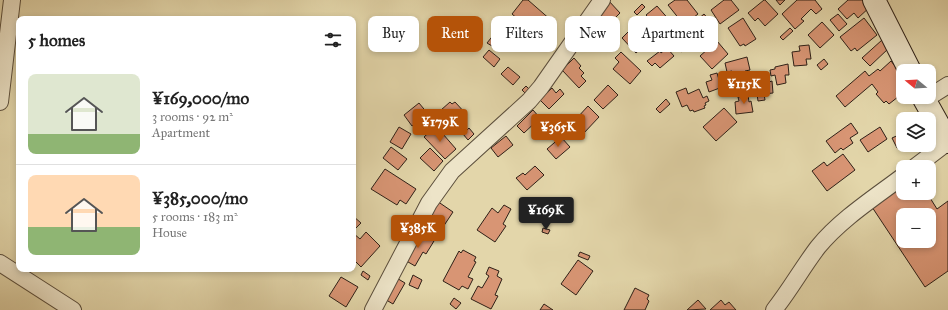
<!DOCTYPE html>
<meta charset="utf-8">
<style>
body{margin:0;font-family:"IM FELL Great Primer",serif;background:#f2f2f2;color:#222;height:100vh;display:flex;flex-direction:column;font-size:15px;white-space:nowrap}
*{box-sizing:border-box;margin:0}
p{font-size:13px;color:#767676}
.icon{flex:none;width:22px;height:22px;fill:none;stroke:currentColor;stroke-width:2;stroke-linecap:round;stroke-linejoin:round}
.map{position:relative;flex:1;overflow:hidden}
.panel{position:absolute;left:16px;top:16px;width:340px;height:256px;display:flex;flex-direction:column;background:#fff;border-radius:8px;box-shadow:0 2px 6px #0003}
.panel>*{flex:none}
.hud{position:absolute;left:368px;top:16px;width:380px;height:36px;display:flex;gap:8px}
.needle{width:26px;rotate:288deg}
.tools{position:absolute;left:896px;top:64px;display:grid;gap:8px}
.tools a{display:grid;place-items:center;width:40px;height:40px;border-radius:8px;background:#fff;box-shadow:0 2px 6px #0003;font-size:20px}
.price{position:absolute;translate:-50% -34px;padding:0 9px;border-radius:4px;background:#b45309;color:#fff;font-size:13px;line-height:26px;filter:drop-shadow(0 1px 2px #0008)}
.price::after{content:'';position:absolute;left:50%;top:24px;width:12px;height:9px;margin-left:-6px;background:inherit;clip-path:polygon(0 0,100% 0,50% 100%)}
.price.selected{background:#222;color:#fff}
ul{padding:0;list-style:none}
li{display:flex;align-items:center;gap:12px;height:100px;padding:0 12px}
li+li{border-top:1px solid #e0e0e0}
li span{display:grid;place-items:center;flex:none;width:112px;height:80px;border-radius:8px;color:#555}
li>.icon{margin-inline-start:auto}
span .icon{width:48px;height:48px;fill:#fffc;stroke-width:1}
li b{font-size:17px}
h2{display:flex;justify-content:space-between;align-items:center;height:48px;padding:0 12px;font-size:17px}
.pill{padding:0 14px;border-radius:8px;background:#fff;box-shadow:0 2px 6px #0003;font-size:14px;line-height:36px}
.pill.selected{background:#b45309;color:#fff}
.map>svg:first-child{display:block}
</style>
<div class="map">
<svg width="948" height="310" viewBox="0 0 948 310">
<rect width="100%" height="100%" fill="#e3d6aa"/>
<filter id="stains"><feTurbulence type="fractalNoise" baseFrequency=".005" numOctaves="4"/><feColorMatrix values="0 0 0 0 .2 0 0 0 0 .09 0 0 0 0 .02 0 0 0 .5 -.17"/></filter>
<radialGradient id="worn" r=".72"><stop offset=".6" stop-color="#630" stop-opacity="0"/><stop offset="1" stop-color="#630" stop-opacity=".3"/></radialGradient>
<path fill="#d89574" stroke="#2e2017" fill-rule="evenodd" d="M523,0H528L552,21L539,37L512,14Z
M608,0L620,13L612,21L610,18L602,26L591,14Z
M675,0H687L698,14L684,25L668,5Z
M724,0H731L739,10L720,24L711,10Z
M764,0H765L778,14L765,26L758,18L755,21L748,13Z
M776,0H785L780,5Z
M797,0H815L822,9L816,14L811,9L801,19L804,21L795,29L782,14Z
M848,0H865L871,6L858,18L854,13L847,19L838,9Z
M642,4L645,7L637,15L634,12Z
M657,6L671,22L656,35L646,24L651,20L646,15Z
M704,14L716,28L709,34L705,29L698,35L690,26Z
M838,14L847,24L839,31L830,20Z
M743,18L756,39L745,46L744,44L740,46L728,28Z
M864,18L877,35L857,51L855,48L851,51L840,37Z
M822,22L834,35L820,48L808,35Z
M632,28L638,34L642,31L650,40L636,53L622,38Z
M790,28L793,31L783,40L780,37Z
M686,31L695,41L681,52L673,42Z
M600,32L609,40L598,51L589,43Z
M495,33L499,37L492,46L487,43Z
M882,40L889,48L870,66L862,58Z
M717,41L728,54L712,69L700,56Z
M809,45L811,59H806L807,65L794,66L792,52L800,51L799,46Z
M667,48L674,56L660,68L655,63L652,66L647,61L660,51L661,53Z
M489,50L500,59L494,67L483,57Z
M621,52L641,71L630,84L613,69L619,62L615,58Z
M747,57L750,70L745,71L747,76L737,79L736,74L733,75L732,71L727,72L725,63Z
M574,58L581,66L579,68L584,73L581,76L586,81L579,88L562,70Z
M824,59L828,64L821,70L817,65Z
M891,61L903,76V93L889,104L886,101L884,103L876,94L878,92L872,84L845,107L836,96L865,71L869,76L878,69L880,71Z
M788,64L789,75H785L786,83L777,85L775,75L771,76L770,70L775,69V67Z
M508,67L520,77L513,85L501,74Z
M717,73L720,83L724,81L725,86L709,92L706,82L712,80L710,75Z
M769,79V82L772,81L773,93L764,94L765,100L758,101L757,94L752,95L751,87H758L757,80Z
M608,85L618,95L603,109L594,100Z
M526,86L529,89L525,93L522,90Z
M552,88L556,93L560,89L564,94L549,109L540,100Z
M686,88L688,94L699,89L703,98L707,96L709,101L705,103L706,105L704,106L705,108L694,112L693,110L690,111L687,105L682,107L676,92Z
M748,95L749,102L751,101L753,112L736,114L735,102L739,101L738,97Z
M666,99L670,104L660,113L656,109Z
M450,102L452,104L455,102L467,115L455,125L441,110Z
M419,103L428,114L412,126L404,115Z
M588,106L599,117L583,134L577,127L581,122L577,118Z
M724,108L737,122L716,141L703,127Z
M533,110L540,118L524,133L517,126Z
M923,112L927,119H909Z
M851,123L858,133L850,138L853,143L843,150L841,148L835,153L826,141Z
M436,126L456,149L445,159L424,137Z
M399,127L411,134L402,149L390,142Z
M880,127L887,139L868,152L860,140Z
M469,128L474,134L468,140L463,134Z
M903,133V145H904L897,148L892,138Z
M506,136L513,145L498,157L491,148Z
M561,137L570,147L556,159L547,149Z
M391,147L407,159L398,170L383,158Z
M430,148L443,161L434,171L420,158Z
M843,154L855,170L827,191L812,171L824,162L827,166Z
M535,166L544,175L527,190L516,178L523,173L525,175Z
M385,169L416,189L406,204L400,200L397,205L371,189Z
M903,187V193H927L937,209L948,201V271L925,287L872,207ZM903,215H929V241H903Z
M437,201L453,212L439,233L423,222Z
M504,205L511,209L503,224L506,226L495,242L477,230L492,208L498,213Z
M353,216L361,223L353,231Z
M543,228L550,230L548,234L542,232Z
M366,232L380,246L361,267L353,259V233L360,239Z
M418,233L434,241L426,254L423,252L415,266L403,259Z
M463,250L476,257L474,261L476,262L468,277L473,279L468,289L462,286L459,290L443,281L459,251L461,253Z
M580,252L590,256L588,260L578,256Z
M578,260L593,271L576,295L561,284Z
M489,267L499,271L497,276L502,279L495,295L498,296L491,309L471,299L478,286L482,288L489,276L486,274Z
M363,271L370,276L368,280L361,275Z
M413,275L422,280L418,289L409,285Z
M341,277L358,287L346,307L329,296Z
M395,277L405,283L393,304L383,298Z
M635,288L649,295L647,299L649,301L645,310H624Z
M454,298L461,303L456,309L450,304Z
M698,300L706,309L687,310Z
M721,300L725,305L729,302L736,310H710Z
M544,304L553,310H540Z"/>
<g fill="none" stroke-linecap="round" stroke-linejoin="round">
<defs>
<path id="street" d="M929,97L948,85
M0,102L12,0
M915,167L948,142
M0,263L73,310
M373,310L429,203L452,171L529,101L541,87L602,0
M774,310C790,290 802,268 818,247C841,219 874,198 903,176"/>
<path id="secondary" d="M874,0L910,71
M923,97L948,142"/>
</defs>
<use href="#street" stroke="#5b4e3c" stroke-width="18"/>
<use href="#secondary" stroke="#2e2017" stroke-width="24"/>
<use href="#street" stroke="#ede4c8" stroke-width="16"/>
<use href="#secondary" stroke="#ede4c8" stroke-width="22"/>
</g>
<rect width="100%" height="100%" filter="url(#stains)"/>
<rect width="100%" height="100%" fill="url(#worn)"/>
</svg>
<div class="tools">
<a><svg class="needle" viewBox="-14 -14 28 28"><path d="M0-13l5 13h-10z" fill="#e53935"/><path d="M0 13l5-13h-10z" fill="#767676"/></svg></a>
<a><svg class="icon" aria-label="layers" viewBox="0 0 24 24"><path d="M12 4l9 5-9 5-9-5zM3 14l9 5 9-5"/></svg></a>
<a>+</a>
<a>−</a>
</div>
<b class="price" style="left:744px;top:105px">¥115K</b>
<b class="price" style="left:440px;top:143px">¥179K</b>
<b class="price" style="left:558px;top:148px">¥365K</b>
<b class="price selected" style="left:546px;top:231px">¥169K</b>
<b class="price" style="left:418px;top:249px">¥385K</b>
<div class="hud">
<a class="pill">Buy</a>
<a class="pill selected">Rent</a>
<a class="pill">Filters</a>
<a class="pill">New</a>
<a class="pill">Apartment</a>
</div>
<section class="panel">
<h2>5 homes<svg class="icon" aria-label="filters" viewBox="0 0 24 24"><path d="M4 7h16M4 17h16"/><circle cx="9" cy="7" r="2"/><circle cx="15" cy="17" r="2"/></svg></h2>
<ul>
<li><span style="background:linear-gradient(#dfe7d0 75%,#8fb573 0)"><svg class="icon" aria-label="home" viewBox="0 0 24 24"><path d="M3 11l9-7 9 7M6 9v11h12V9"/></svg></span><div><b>¥169,000/mo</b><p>3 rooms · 92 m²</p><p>Apartment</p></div></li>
<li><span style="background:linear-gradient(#ffd9b3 65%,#8fb573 0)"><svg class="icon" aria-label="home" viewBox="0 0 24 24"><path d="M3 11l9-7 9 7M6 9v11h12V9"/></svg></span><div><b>¥385,000/mo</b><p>5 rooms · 183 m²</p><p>House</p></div></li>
</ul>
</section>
</div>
